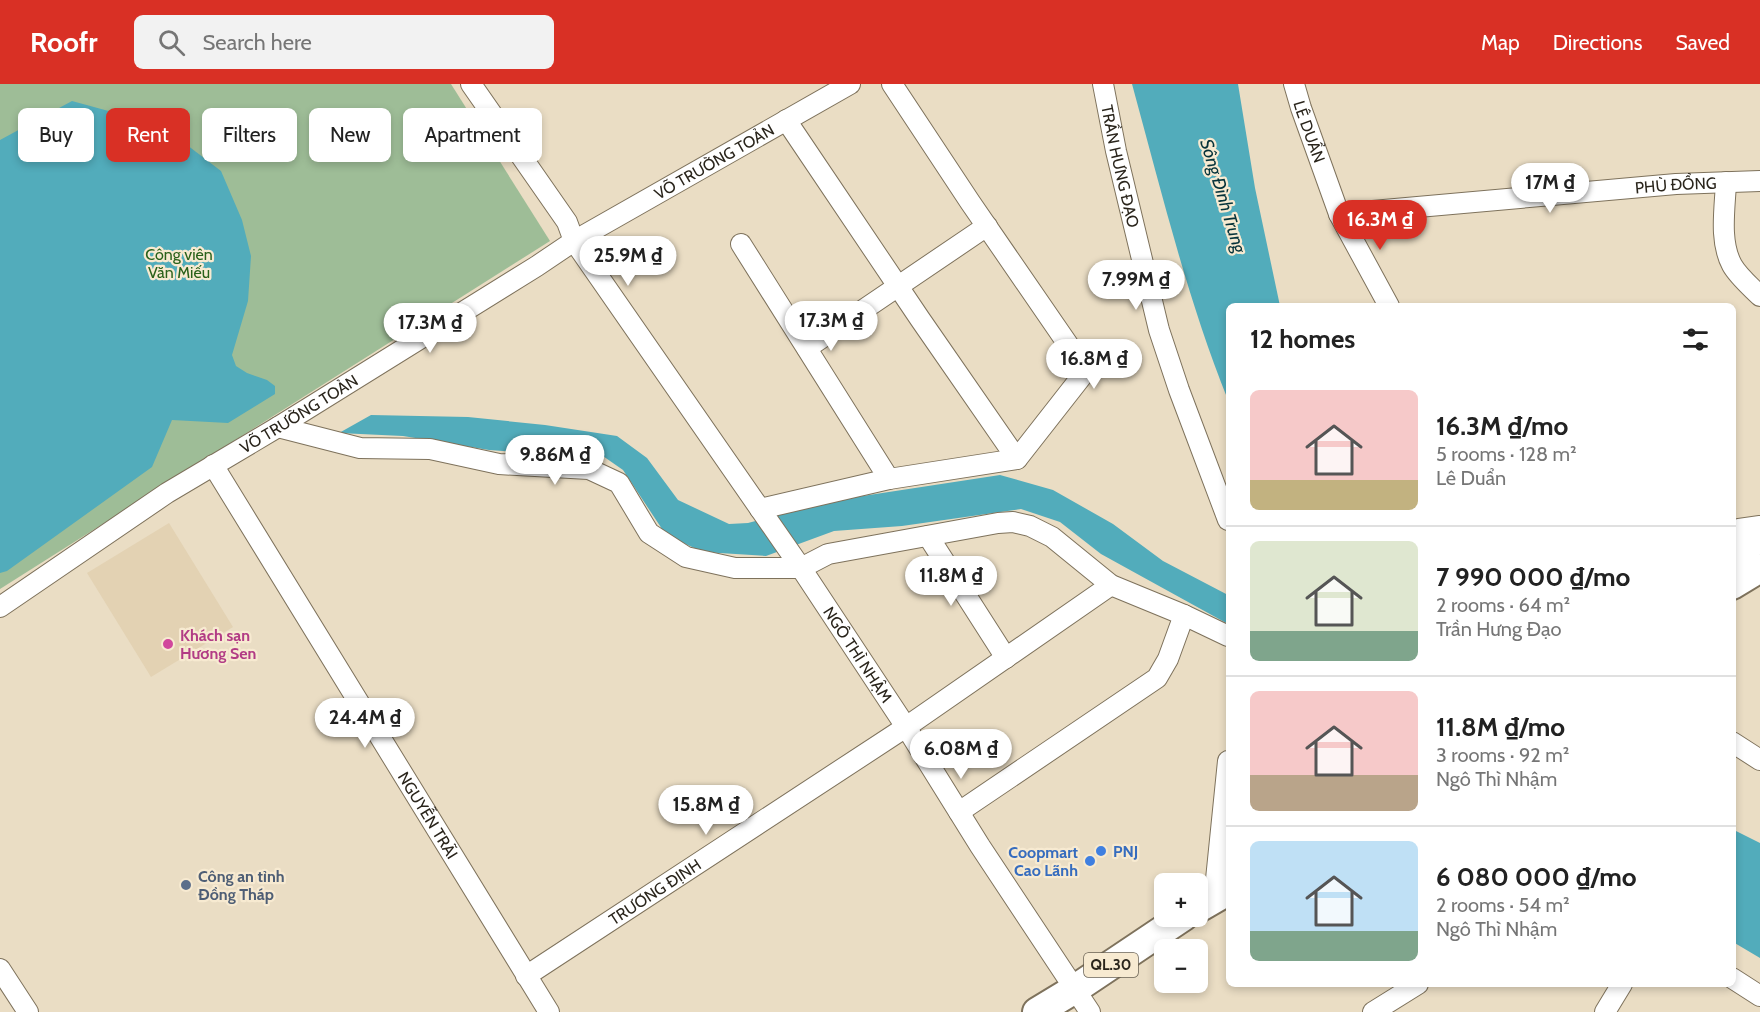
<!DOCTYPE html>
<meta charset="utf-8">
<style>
body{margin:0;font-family:Cabin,sans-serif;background:#f2f2f2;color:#222;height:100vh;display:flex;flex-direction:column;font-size:22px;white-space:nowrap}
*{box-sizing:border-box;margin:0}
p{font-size:20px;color:#767676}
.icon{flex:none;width:33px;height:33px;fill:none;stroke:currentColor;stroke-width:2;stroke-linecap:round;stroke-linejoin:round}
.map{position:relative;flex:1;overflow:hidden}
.side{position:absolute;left:1226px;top:219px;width:510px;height:684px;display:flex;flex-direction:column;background:#fff;border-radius:9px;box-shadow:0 3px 9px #0003}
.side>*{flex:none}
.guide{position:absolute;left:18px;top:24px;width:570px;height:54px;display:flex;gap:12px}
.controls{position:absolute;left:1154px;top:789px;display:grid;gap:12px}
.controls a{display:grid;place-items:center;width:54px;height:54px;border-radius:9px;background:#fff;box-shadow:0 3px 9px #0003;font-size:30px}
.price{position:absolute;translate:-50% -51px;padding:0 14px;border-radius:21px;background:#fff;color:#222;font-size:20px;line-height:39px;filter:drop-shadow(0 2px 3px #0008)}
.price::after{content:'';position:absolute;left:50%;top:36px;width:18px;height:14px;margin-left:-9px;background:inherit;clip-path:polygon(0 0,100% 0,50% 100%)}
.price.selected{background:#d93025;color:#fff}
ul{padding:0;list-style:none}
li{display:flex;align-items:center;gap:18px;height:150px;padding:0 24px}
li+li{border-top:2px solid #e0e0e0}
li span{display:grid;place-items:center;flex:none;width:168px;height:120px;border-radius:9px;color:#555}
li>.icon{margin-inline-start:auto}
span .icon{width:72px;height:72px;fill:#fffc;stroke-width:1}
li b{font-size:26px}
h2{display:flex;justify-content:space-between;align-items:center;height:72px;padding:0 24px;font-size:26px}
.chip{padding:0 21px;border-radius:9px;background:#fff;box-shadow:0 3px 9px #0003;font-size:21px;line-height:54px}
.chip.selected{background:#d93025;color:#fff}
header{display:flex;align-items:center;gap:36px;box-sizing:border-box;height:84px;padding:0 30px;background:#d93025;color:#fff}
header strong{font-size:28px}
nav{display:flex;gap:33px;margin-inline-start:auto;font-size:21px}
.search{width:420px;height:54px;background:#f2f2f2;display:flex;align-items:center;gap:15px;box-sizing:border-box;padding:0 21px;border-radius:9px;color:#767676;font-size:22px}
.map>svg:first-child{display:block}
</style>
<header>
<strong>Roofr</strong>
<div class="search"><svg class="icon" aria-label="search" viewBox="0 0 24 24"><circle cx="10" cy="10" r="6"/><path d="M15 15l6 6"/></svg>Search here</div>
<nav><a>Map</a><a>Directions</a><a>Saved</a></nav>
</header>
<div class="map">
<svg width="1760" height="928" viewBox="0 0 1760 928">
<rect width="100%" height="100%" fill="#eaddc4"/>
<path fill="#e3d2b3" d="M169,439L233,543L151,593L87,489Z"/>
<path fill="#9ebd97" d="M0,0H451L550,157L0,505Z"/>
<path fill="#52acbb" d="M1132,0H1238L1255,104L1280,222H1228V316C1187,214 1161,106 1132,0Z
M72,17L145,37L170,48L221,87L242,136L251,172L248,217L232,271L236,282L247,289L267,296L275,302V310L228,339L172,336L152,383L7,487L0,489V56Z
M371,331L468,333L545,341L617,352L647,374L678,416L729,440L748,439L830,417L1000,391L1053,406L1113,440L1163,477L1228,511V540L1101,470L1060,438L1021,425L902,442L834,447L766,472L703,468L666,451L623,386L600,370H542L489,366L403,352L339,349Z
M1732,745L1760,759V874L1733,858Z"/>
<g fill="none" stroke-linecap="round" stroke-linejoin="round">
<defs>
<g id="minor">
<path id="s1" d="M471,0L567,138L574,157L801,484L906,643L980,762L1090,928"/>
<path id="s2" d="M1103,0L1116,67L1159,246L1179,306L1228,436"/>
<path id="s3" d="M1294,0L1301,24L1339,130L1389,222"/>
<path d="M786,36L920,235L1017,375"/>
<path d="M1726,98C1725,124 1719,157 1732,181C1738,192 1751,203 1760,212"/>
<path id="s4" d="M1339,130L1676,100L1760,97"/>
<path d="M741,160L889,395"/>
<path d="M807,264L987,142"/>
<path d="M278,343L360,364L430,365L499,380L589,385L619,399L649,449L686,473L735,484H801L828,470L998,439L1013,438L1030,442L1052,453L1111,501L1184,531L1228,552"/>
<path id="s5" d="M213,381L549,928"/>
<path d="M760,425L889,395L1017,375L1082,292L1078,275L970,118L892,0"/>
<path d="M1732,449L1739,445L1760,442"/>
<path d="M928,452L1006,574"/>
<path id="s6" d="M0,523L167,409L278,343L537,182L574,157L850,0"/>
<path d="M1732,658L1760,676"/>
<path d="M959,728L1157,594L1168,575L1184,531"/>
<path d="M1214,815L1228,677"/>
<path d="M0,885L28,928"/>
<path id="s7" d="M526,892L906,643L1111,501"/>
<path d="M1732,894L1760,912"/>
<path d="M1373,928L1418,900"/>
<path d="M1605,928L1622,900"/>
</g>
<path id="highway" d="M1732,473L1760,453
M1732,501L1760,484
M1197,825L1228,807
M1037,928L1075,905L1184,832"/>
</defs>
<use href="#minor" stroke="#7e725c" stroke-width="22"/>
<use href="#highway" stroke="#7e725c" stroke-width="32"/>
<use href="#minor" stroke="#fff" stroke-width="20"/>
<use href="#highway" stroke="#fff" stroke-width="28"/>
</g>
<circle fill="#d1479c" stroke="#f7ead1" stroke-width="2" cx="168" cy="560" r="6"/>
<g fill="#3f7fe0" stroke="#f7ead1" stroke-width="2">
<circle cx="1101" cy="767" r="6"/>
<circle cx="1090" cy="777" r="6"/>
</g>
<circle fill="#5c6f8a" stroke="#f7ead1" stroke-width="2" cx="186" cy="801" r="6"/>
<g text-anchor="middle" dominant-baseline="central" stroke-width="4.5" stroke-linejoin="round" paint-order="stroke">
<rect fill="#f7ead1" stroke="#686052" stroke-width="1.5" x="1084" y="869" width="54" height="24" rx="4.5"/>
<g font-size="15" font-weight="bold" fill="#2a251c">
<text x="1111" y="881">QL.30</text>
</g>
<g font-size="16" fill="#2a251c" stroke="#f7ead1">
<text stroke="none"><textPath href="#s3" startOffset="50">LÊ DUẨN</textPath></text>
<text stroke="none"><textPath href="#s6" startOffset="842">VÕ TRƯỜNG TOẢN</textPath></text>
<text stroke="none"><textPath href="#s2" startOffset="84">TRẦN HƯNG ĐẠO</textPath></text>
<text stroke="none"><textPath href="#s4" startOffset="338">PHÙ ĐỔNG</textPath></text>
<text stroke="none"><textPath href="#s6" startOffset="356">VÕ TRƯỜNG TOẢN</textPath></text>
<text stroke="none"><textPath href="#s1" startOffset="690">NGÔ THÌ NHẬM</textPath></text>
<text stroke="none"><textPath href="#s5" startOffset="411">NGUYỄN TRÃI</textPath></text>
<text stroke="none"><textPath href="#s7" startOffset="154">TRƯƠNG ĐỊNH</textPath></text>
</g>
<g font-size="16" fill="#29611a" stroke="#f7ead1">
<text x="179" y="170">Công viên<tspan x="179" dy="18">Văn Miếu</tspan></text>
</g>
<g font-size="16" font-weight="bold" fill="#b23c85" stroke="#f7ead1" text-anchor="start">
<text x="180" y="551">Khách sạn<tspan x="180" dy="18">Hương Sen</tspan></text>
</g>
<g font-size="16" font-weight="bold" fill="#366cbe" stroke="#f7ead1" text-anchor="start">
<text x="1113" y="767">PNJ</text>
<text x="1078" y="768" text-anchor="end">Coopmart<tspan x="1078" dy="18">Cao Lãnh</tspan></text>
</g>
<g font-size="16" font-weight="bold" fill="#4e5e75" stroke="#f7ead1" text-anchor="start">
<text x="198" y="792">Công an tỉnh<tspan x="198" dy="18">Đồng Tháp</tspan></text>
</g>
<g font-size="18" font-style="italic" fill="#06333a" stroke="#f7ead1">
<text transform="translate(1223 112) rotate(73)">Sông Đình Trung</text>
</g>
</g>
</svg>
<div class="controls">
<a>+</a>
<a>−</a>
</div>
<b class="price" style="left:1550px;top:130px">17M ₫</b>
<b class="price selected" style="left:1380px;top:167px">16.3M ₫</b>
<b class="price" style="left:628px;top:203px">25.9M ₫</b>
<b class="price" style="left:1136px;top:227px">7.99M ₫</b>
<b class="price" style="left:831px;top:268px">17.3M ₫</b>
<b class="price" style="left:430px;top:270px">17.3M ₫</b>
<b class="price" style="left:1094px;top:306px">16.8M ₫</b>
<b class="price" style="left:555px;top:402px">9.86M ₫</b>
<b class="price" style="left:951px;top:523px">11.8M ₫</b>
<b class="price" style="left:365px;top:665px">24.4M ₫</b>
<b class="price" style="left:961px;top:696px">6.08M ₫</b>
<b class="price" style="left:706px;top:752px">15.8M ₫</b>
<div class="guide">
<a class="chip">Buy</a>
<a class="chip selected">Rent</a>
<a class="chip">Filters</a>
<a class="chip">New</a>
<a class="chip">Apartment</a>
</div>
<section class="side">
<h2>12 homes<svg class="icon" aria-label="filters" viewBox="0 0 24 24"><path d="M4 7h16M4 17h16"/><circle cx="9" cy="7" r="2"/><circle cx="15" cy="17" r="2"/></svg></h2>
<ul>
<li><span style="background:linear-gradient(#f6c9c9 75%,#c2b280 0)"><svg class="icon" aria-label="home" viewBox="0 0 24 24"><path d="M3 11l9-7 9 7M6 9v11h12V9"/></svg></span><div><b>16.3M ₫/mo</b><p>5 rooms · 128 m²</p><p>Lê Duẩn</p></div></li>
<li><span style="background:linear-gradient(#dfe7d0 75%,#7fa58c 0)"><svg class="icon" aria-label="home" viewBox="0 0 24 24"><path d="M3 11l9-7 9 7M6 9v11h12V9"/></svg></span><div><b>7 990 000 ₫/mo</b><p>2 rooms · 64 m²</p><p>Trần Hưng Đạo</p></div></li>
<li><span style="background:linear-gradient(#f6c9c9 70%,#b9a48a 0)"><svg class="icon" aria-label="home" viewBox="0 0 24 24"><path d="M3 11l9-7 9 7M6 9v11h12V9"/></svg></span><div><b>11.8M ₫/mo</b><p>3 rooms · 92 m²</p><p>Ngô Thì Nhậm</p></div></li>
<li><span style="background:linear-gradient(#bfe0f5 75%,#7fa58c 0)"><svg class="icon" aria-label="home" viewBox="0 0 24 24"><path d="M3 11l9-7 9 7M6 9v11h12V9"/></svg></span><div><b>6 080 000 ₫/mo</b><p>2 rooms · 54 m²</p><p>Ngô Thì Nhậm</p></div></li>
</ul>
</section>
</div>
